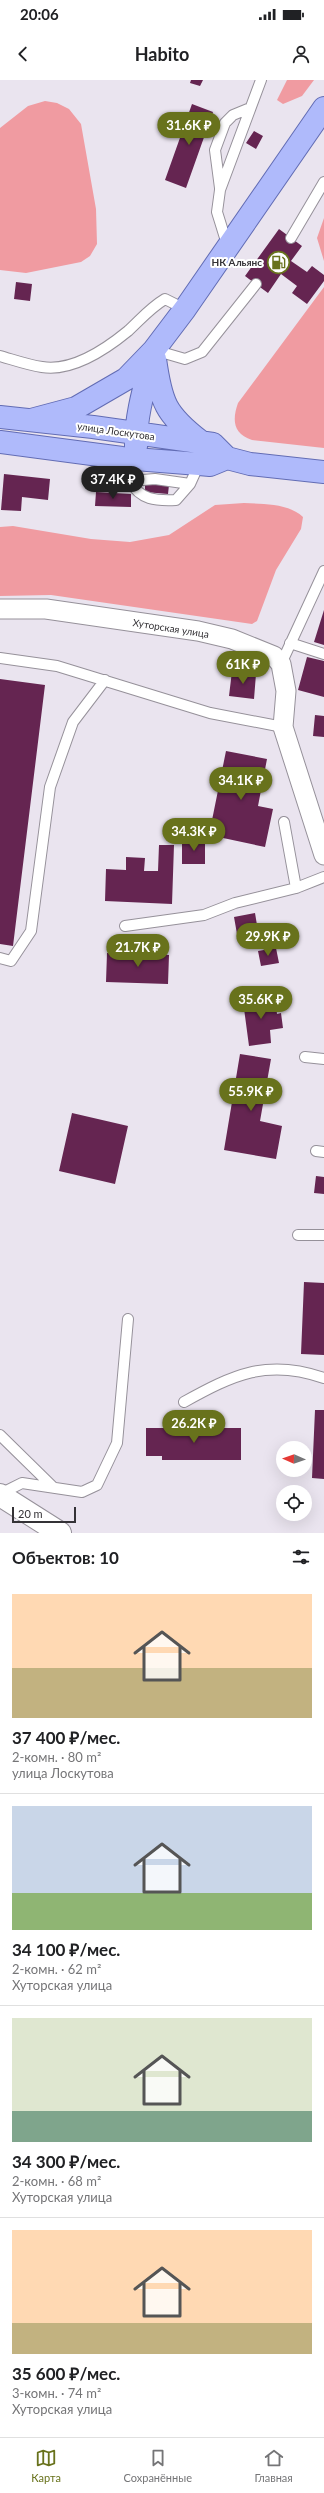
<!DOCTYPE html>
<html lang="ru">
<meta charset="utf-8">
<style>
body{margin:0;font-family:Lato,sans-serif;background:#f6f6f6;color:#202124;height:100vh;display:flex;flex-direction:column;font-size:15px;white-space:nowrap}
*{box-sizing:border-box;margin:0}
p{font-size:13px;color:#757577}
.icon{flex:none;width:22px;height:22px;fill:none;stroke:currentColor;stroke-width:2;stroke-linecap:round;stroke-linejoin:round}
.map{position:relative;height:1453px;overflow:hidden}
.sheet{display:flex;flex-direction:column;background:#fff;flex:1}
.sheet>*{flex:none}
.needle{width:26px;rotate:272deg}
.buttons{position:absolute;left:276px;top:1361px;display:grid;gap:8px}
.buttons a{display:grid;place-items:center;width:36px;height:36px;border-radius:50%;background:#fff;box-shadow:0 4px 16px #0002;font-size:20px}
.scale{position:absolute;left:12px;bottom:10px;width:64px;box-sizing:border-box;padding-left:4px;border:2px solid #343236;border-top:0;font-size:11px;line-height:14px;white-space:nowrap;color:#343236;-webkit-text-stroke:3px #fff;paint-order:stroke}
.price{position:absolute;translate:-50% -34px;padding:0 9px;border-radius:14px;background:#68721c;color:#fff;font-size:13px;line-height:26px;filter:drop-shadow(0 1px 2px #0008)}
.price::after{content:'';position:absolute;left:50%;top:24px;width:12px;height:9px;margin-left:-6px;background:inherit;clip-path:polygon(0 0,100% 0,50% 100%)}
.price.current{background:#222;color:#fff}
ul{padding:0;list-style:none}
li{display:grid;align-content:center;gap:8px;height:212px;padding:0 12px}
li+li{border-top:1px solid #e0e0e0}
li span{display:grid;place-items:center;height:124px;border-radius:0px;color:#555}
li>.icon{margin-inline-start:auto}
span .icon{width:72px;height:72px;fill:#fffc;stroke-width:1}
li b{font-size:17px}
h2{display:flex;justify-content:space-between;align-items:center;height:48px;padding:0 12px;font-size:17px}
.status{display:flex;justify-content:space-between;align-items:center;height:28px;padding:0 20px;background:#fff;direction:ltr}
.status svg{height:11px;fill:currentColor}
header{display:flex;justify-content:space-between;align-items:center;height:52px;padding:0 12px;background:#fff;font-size:18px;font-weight:700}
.tabs{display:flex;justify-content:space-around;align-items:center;height:56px;border-top:1px solid #e0e0e0;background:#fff;font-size:11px;color:#757577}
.tabs a{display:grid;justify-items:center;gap:2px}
.tabs .current{color:#68721c}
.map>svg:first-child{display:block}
</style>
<div class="status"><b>20:06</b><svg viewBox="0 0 49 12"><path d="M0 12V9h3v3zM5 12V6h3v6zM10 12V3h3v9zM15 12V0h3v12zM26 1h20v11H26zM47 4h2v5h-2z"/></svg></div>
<header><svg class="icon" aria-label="back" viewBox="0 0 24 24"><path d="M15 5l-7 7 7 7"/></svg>Habito<svg class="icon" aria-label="person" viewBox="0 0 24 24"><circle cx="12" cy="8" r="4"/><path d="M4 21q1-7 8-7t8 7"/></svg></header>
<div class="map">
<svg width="324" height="1453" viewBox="0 0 324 1453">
<rect width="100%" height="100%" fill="#eae4ef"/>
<path fill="#f09ba1" d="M287,0H314L302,16L283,24L277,20Z
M45,21L57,23L69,29L81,44L96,129L97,164L90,176L81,182L26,193L0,190V48L28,26Z
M324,138V181L317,158Z
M324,207V368L252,360C233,354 232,340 238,323Z
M244,423C264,424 288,423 303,437L301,449L276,490L257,541L252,544L51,515L0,516V447L13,446L91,459L130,462L169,455L215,425Z"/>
<path fill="#652551" d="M191,0H203L200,6L190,3Z
M192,24L213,32L186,108L165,100Z
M254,51L263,56L256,69L246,63Z
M279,149L302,166L291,181L307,192L312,186L324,195V201L307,224L292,213L297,206L281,194L268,213L245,196Z
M16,202L32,204L30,221L14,219Z
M4,394L50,399L48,420L22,417L21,431L1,430Z
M145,403L169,405L168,414L145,412Z
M96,412L131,414V427L95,426Z
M324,530V565L314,562Z
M307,577L324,581V617L298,610Z
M232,591L256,594L254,619L229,616Z
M0,599L45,605L13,866L0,864Z
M315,635L324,636V657L313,656Z
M226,671L267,679L258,726L273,729L265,767L209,755Z
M182,759H205V784H182Z
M159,765H174L172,824L105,821L106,789L126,790V777L145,778L144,791H158Z
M255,833L258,851L237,854L234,837Z
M276,868L279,883L261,886L258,871Z
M127,871L169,875L168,904L106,902L107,873L127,874Z
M275,917L277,934L281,933L283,948L270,950L271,963L249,966L243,921Z
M240,974L271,979L260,1041L282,1046L276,1079L224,1070Z
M72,1033L128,1046L115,1104L59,1091Z
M316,1096L324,1097V1114L314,1113Z
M304,1202L324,1203V1275L301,1274Z
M315,1330H324V1399L312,1398Z
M146,1348H241V1380H162V1376H146Z"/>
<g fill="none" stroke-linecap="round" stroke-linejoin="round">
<defs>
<path id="lane" d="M220,108L215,70L225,43L233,35L250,28
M291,158L324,102
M230,165L226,161L217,132L220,110L261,0
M154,270L185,279L202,272L256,204
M0,276C14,280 28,285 42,287C72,292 106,269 128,251C141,239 150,228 165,219L185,229
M122,378L130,401L155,399L190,404L199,384
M130,401C140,420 156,421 176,420L190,404
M290,563L324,574
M0,578L57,586L210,633L283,647
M281,584L324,491
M284,742L296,808
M125,846L204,835L235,823L296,808L324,797
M0,878L11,881L31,851L50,707L73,642L105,600
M305,977L324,979
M316,1071L324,1072
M298,1155H324
M184,1322C233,1295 267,1278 324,1298
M0,1355L54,1408
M0,1414L22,1403L82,1412L97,1405L117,1363L128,1239"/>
<path id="street" d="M0,529H46L198,551L232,559L274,576L281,584L286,611L283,647L324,775"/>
<path id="secondary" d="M0,1415L60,1453"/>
<path id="primary" d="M155,279C161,322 165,334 200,361
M0,337L93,347L213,364L227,378L250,384L324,392
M31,340L76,328L126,299L154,270L185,229L324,28
M0,362L122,378L199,384L210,385L227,378
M136,367C135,335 146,302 154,271"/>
</defs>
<use href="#lane" stroke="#96919a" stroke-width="12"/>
<use href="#street" stroke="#96919a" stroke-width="21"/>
<use href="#secondary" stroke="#96919a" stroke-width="24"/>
<use href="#primary" stroke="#626cb4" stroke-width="24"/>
<use href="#lane" stroke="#fff" stroke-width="10"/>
<use href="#street" stroke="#fff" stroke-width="19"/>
<use href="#secondary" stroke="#fff" stroke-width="22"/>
<use href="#primary" stroke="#afbafb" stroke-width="22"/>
</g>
<defs>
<symbol id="fuel-ring" viewBox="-11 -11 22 22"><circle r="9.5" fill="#fff" stroke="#68721c" stroke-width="1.5"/><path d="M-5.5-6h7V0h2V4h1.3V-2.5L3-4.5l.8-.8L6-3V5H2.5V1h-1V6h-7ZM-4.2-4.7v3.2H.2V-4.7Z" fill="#68721c"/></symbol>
</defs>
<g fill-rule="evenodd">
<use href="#fuel-ring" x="266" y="170" width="25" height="25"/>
</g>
<g text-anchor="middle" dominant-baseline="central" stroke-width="4" stroke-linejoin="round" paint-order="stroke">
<g font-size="10" font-weight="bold" fill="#343236" stroke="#fff" text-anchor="end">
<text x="262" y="182">НК Альянс</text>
</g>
<g font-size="10" fill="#343236" stroke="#fff">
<text transform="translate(116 351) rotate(8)">улица Лоскутова</text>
<text transform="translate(171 548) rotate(9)">Хуторская улица</text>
</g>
</g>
</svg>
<div class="buttons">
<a><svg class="needle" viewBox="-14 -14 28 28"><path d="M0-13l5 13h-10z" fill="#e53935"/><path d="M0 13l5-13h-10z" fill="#757577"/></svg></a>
<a><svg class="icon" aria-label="locate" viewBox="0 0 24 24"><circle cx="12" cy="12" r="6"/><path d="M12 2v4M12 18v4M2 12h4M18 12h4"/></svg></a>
</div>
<div class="scale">20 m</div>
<b class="price" style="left:189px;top:66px">31.6K ₽</b>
<b class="price current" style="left:113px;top:420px">37.4K ₽</b>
<b class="price" style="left:243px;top:605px">61K ₽</b>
<b class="price" style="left:241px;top:721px">34.1K ₽</b>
<b class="price" style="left:194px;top:772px">34.3K ₽</b>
<b class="price" style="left:268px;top:877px">29.9K ₽</b>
<b class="price" style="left:138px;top:888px">21.7K ₽</b>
<b class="price" style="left:261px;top:940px">35.6K ₽</b>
<b class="price" style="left:251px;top:1032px">55.9K ₽</b>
<b class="price" style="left:194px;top:1364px">26.2K ₽</b>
</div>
<section class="sheet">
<h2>Объектов: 10<svg class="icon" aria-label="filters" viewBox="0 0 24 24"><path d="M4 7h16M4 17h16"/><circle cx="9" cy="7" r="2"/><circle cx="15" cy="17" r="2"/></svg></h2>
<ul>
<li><span style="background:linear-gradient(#ffd9b3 60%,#c2b280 0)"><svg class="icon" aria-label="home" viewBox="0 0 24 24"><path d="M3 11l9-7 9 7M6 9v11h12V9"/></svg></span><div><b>37 400 ₽/мес.</b><p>2-комн. · 80 m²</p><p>улица Лоскутова</p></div></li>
<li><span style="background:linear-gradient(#c9d6e8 70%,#8fb573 0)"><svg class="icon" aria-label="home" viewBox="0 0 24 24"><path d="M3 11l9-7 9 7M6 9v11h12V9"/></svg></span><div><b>34 100 ₽/мес.</b><p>2-комн. · 62 m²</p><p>Хуторская улица</p></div></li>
<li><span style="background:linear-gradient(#dfe7d0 75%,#7fa58c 0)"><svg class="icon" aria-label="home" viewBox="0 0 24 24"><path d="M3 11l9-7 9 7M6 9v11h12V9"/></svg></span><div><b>34 300 ₽/мес.</b><p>2-комн. · 68 m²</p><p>Хуторская улица</p></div></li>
<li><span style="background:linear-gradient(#ffd9b3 75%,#c2b280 0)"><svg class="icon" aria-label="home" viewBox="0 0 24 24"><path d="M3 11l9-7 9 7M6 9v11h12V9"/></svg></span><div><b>35 600 ₽/мес.</b><p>3-комн. · 74 m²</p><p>Хуторская улица</p></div></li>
</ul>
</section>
<nav class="tabs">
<a class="current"><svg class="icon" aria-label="map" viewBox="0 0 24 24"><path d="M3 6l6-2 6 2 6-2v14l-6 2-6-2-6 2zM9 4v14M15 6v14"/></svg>Карта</a>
<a><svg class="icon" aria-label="saved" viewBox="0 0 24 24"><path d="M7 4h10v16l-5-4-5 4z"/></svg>Сохранённые</a>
<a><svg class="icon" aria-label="home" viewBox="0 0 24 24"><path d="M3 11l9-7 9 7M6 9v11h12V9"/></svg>Главная</a>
</nav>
